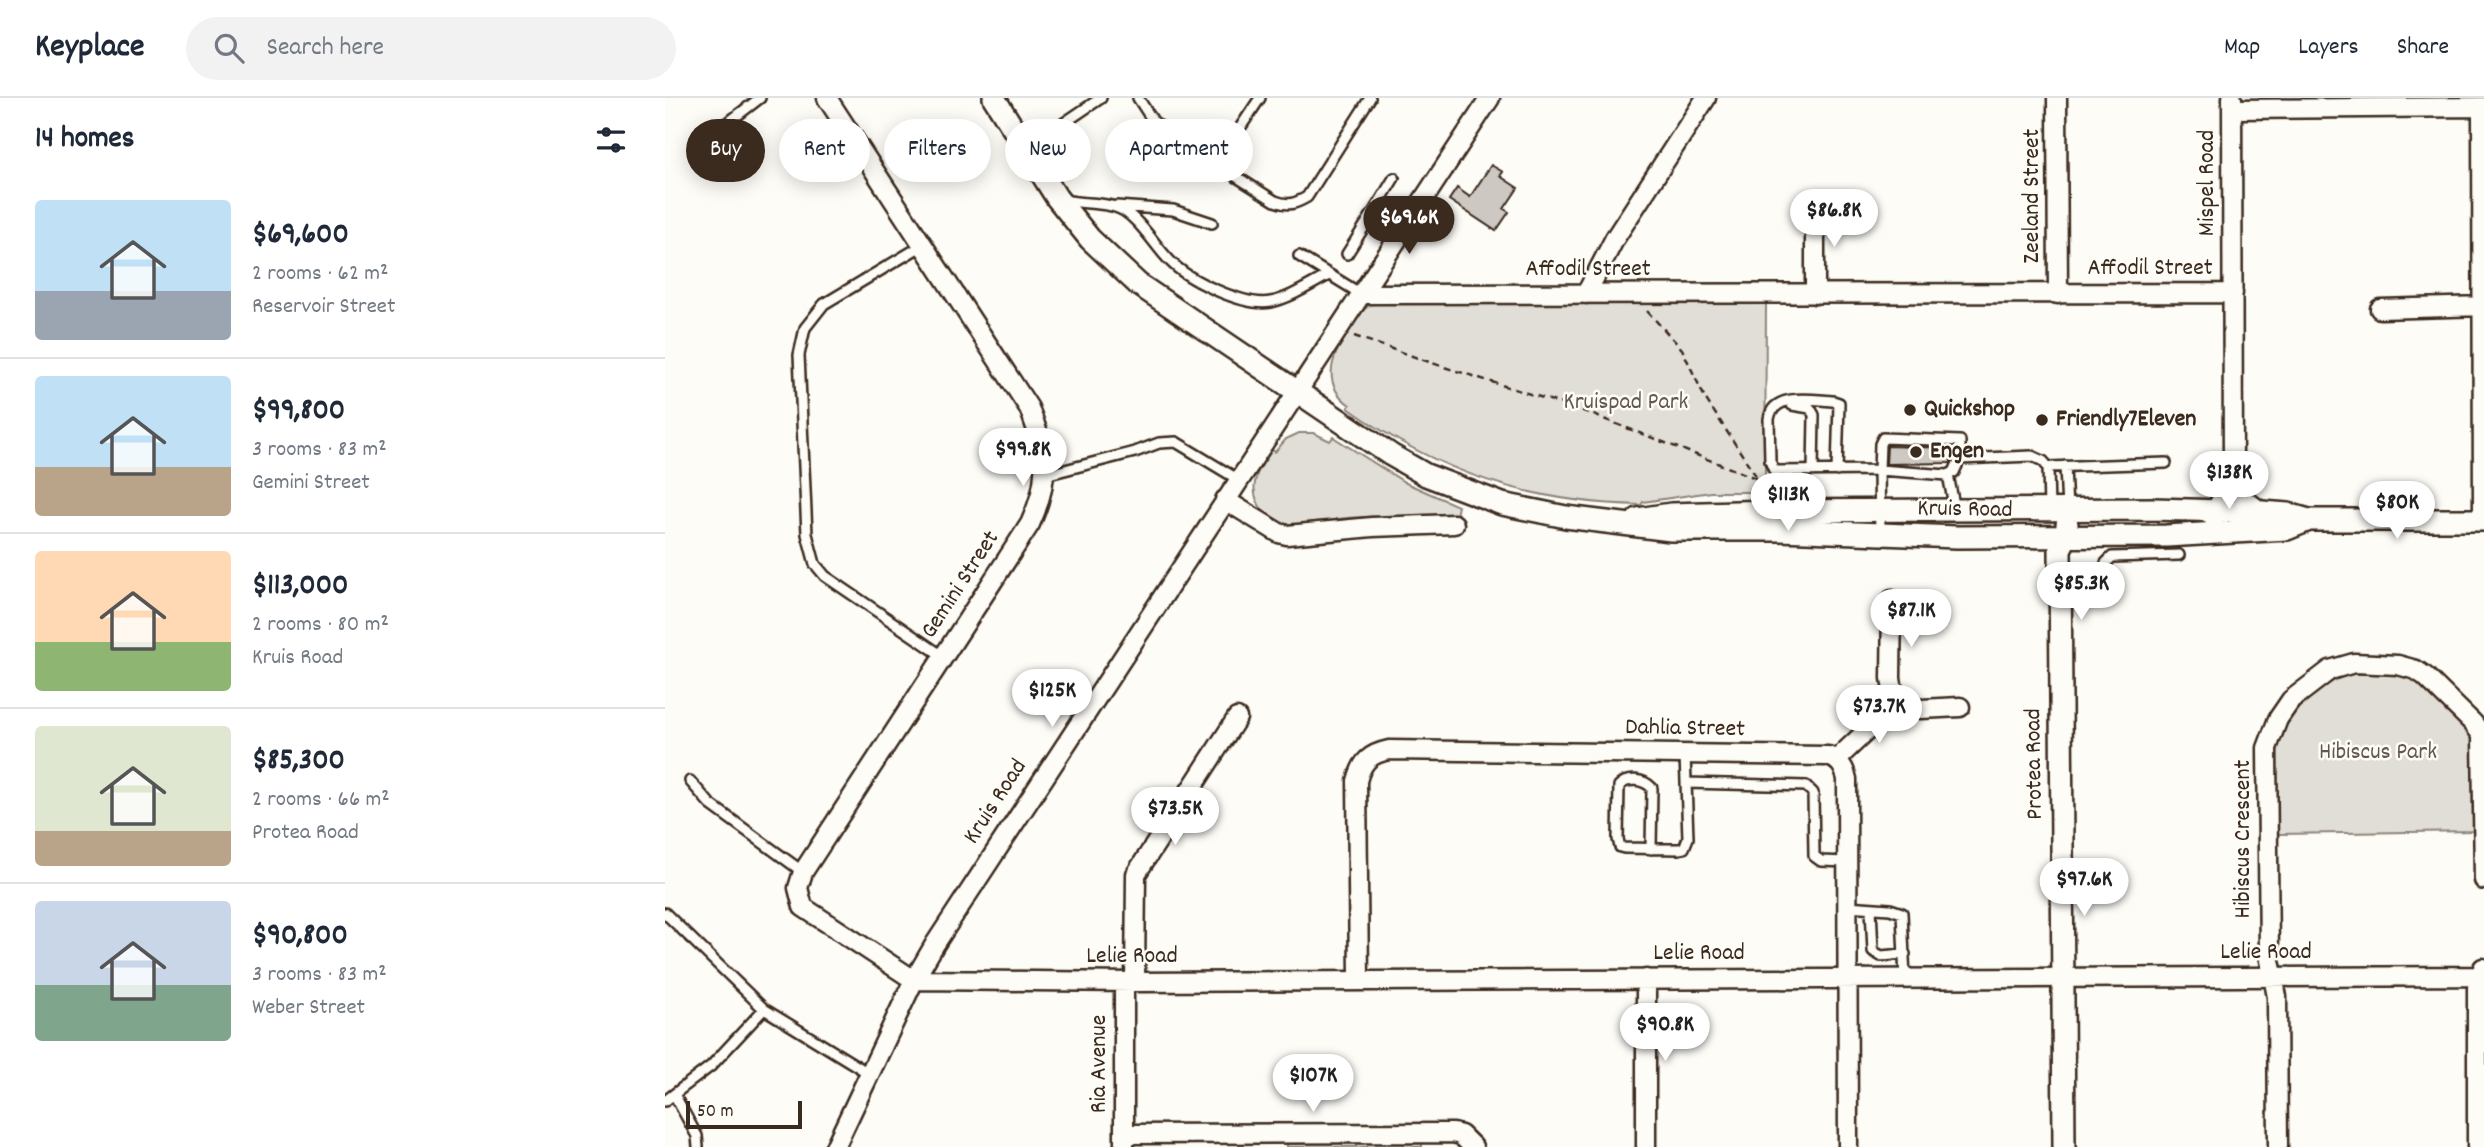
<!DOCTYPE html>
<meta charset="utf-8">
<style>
body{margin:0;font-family:Dekko,sans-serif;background:#f2f2f3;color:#1f2937;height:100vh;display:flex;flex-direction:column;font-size:26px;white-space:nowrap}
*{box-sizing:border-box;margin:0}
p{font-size:23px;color:#747a83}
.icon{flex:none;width:38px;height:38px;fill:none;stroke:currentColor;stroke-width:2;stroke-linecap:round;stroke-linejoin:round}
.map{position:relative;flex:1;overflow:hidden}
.side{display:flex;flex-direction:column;background:#fff;width:665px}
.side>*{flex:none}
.guide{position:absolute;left:21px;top:21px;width:665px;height:63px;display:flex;gap:14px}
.scale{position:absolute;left:21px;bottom:18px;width:116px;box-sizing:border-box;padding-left:7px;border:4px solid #3b2a1e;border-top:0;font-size:19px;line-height:24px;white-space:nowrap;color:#3b2a1e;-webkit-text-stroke:5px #fdfcf7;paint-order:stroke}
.price{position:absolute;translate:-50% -60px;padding:0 16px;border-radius:24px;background:#fff;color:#222;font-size:23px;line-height:46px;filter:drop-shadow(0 2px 4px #0008)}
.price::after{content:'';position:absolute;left:50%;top:42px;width:21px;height:16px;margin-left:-10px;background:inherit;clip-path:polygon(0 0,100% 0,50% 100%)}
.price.active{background:#3b2a1e;color:#fff}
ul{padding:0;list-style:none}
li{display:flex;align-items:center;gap:21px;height:175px;padding:0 35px}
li+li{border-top:2px solid #e0e1e3}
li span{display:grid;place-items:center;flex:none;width:196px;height:140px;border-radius:7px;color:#555}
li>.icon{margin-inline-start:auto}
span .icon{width:84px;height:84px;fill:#fffc;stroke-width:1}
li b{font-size:30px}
h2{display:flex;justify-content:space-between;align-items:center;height:84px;padding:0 35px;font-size:30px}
.pill{padding:0 24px;border-radius:32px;background:#fff;box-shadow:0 4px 18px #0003;font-size:24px;line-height:63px}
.pill.active{background:#3b2a1e;color:#fff}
header{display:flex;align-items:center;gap:42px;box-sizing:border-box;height:98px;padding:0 35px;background:#fff;border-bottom:2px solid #e0e1e3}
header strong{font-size:33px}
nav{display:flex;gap:38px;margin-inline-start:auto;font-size:24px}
.search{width:490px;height:63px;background:#f2f2f3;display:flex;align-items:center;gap:18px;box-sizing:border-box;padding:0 24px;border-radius:38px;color:#747a83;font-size:26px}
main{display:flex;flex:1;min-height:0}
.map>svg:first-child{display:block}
</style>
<header>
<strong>Keyplace</strong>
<div class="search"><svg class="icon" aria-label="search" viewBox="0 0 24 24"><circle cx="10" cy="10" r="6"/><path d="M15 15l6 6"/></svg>Search here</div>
<nav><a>Map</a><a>Layers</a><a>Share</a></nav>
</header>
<main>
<section class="side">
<h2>14 homes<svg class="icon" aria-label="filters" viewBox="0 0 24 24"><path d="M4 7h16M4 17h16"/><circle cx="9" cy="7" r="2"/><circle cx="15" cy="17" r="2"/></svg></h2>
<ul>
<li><span style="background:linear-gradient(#bfe0f5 65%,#9aa5b1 0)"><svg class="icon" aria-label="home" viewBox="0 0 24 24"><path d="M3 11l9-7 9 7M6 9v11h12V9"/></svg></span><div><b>$69,600</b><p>2 rooms · 62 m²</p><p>Reservoir Street</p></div></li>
<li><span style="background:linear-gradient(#bfe0f5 65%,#b9a48a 0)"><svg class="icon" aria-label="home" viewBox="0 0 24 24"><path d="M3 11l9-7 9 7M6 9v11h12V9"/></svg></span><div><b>$99,800</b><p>3 rooms · 83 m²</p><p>Gemini Street</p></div></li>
<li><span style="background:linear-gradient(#ffd9b3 65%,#8fb573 0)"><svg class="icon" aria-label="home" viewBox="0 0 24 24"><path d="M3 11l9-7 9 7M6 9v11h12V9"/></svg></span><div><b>$113,000</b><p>2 rooms · 80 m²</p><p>Kruis Road</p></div></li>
<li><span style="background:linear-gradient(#dfe7d0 75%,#b9a48a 0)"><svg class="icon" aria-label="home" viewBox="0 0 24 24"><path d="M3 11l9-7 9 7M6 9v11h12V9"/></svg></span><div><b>$85,300</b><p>2 rooms · 66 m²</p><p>Protea Road</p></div></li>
<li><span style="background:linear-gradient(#c9d6e8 60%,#7fa58c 0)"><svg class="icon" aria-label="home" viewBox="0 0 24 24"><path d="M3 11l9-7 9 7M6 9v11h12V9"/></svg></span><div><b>$90,800</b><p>3 rooms · 83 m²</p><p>Weber Street</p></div></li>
</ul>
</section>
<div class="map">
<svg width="1819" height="1049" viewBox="0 0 1819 1049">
<rect width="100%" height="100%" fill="#fdfcf7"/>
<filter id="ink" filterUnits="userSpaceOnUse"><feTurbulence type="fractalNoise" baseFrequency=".0143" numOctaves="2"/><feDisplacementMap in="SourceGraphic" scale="14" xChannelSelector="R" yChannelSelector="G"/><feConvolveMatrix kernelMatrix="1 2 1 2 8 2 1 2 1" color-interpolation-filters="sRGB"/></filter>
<g filter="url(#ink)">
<path fill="#e1ded7" stroke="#8e847a" stroke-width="2" d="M1101,204L1100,394H1046L978,404L976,407C865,405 774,375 683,310L685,307C653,285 669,254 686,229C693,220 698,209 709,205Z
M634,335H649L665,343L668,339L741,385L793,408L791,418C754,418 718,417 682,420C664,421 647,429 628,428C604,427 584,404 591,380C593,369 601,361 607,352L610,354L621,341Z
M1687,576H1736L1752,582L1803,631L1808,644L1809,733L1612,736V654C1618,618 1652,585 1687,576Z
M757,1042V1049H622V1043Z"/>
<path fill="#cdc8c2" stroke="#3b2a1e" stroke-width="2" d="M826,67L838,74L835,78L853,90L839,111L844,114L831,133L784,102L792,90L805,99Z
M1222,348L1286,350V365L1221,366Z"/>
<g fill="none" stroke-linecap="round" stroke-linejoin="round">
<defs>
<path id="service" d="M473,0L488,23L502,35L610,103C623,108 630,106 642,99L705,0
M52,33L95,0
M362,50L436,0
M551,66L595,0
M400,102C419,107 448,103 462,115C479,127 490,148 505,163C523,182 579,209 606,204C626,200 646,186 664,177
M451,108L508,112L547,125
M706,118L729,80
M258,147L159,206L140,230L134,257L142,436L150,466L160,478L279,559
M682,156L706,118L736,136
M634,158L696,196
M1127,307L1145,310L1149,317L1148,373
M1295,361L1367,358L1378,363L1383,369L1501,365
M1400,368L1402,412
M1383,369L1384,412
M1111,373L1214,372L1215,346L1218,340L1295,343V361L1289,374L1283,377L1214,372L1215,435
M1125,373L1120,388L1126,412
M380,377L470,354L494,345L511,344L574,382
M1283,377L1290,412
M1104,411L1112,387V379L1105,363L1104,321C1108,294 1148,302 1168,303L1174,305L1172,373
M1397,496L1437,493L1441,465L1447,459L1514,457
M25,683L45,706L138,774
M1021,685L1141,688L1148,695L1149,758L1156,763L1182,764
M986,751L987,690C979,681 962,679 954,688L953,741L955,749L959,750L1014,751L1019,750L1023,740L1020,656
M1182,808L1225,811L1237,815L1240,881
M1206,810L1208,853L1216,858L1240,856
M0,815L99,911L205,976
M10,998L32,1038L33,1049
M0,1003L46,968L99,911"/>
<path id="minor" d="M162,0L364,310C382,356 386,380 365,426L138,774L133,790L138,809L249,882
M1392,0L1393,196
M1817,10L1818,422
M1567,11L1819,9
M1150,106V196
M696,196L1568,195
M921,196L950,140L1041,0
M1715,211L1819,208
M1568,380L1579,401L1597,414
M560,402L614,435L622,437L707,429L789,426
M1549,422L1550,413L1568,380L1567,0
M1227,502L1226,580L1230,606
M1230,606L1256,611L1295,609
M1172,661L1230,606
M981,881V1049
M249,882L470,884L1819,878
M694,882L692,683C697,663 705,656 724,652L1163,658C1175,662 1179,669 1182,681L1183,1049
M470,884L471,776L572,620
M459,1036L788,1035L796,1037L808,1049
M170,1049L249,882L270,846L825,0
M459,1049V884
M1613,1049L1612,899L1604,857L1602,650L1613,621L1626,602L1665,572L1689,565L1733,567L1751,572L1760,578L1808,625L1817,637L1819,782
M1812,1049V890L1818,870"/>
<path id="tertiary" d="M329,0L392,100L425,141L473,186L726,357L761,377L837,406L901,419L1006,432H1115L1292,439L1501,438L1622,431L1644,422
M973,421L1006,416L1104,413L1488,411L1597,414L1623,416L1644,422H1819
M1399,1049L1395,451L1402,438V426"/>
</defs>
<use href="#service" stroke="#3b2a1e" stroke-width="14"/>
<use href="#minor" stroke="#3b2a1e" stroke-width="23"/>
<use href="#tertiary" stroke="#3b2a1e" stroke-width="26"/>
<path stroke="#3b2a1e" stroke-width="2.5" stroke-dasharray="7 5" stroke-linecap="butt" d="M982,213L1017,251L1040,300L1093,381
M689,238L779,269L913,311L1101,384"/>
<use href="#service" stroke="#fdfcf7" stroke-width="9"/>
<use href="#minor" stroke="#fdfcf7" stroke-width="18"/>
<use href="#tertiary" stroke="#fdfcf7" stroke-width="21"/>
</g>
</g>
<g fill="#3b2a1e" stroke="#fdfcf7" stroke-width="2.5">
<circle cx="1245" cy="312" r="7"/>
<circle cx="1377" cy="322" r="7"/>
<circle cx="1251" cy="354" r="7"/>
</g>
<g text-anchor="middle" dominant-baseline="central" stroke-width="5" stroke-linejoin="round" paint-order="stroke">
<g font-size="24" fill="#3b2a1e" stroke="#fdfcf7">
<text transform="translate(1543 85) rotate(-90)">Mispel Road</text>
<text transform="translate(1368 98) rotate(-90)">Zeeland Street</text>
<text x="1485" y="171">Affodil Street</text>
<text x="923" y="172">Affodil Street</text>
<text transform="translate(1300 412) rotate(1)">Kruis Road</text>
<text transform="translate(296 487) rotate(-57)">Gemini Street</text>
<text transform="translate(1020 631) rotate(1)">Dahlia Street</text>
<text transform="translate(1370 666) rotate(-91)">Protea Road</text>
<text transform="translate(331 704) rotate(-57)">Kruis Road</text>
<text transform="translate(1579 741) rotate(-90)">Hibiscus Crescent</text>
<text x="1601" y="855">Lelie Road</text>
<text x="1034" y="856">Lelie Road</text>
<text x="467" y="859">Lelie Road</text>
<text transform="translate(435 966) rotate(-90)">Ria Avenue</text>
</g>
<g font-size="24" fill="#64574c" stroke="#fdfcf7">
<text x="961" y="305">Kruispad Park</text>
<text x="1713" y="655">Hibiscus Park</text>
</g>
<g font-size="24" font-weight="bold" fill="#3b2a1e" stroke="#fdfcf7" text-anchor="start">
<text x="1259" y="312">Quickshop</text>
<text x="1391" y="322">Friendly7Eleven</text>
<text x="1265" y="354">Engen</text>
</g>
</g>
</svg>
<div class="scale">50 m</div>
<b class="price" style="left:1169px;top:151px">$86.8K</b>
<b class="price active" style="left:744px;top:158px">$69.6K</b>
<b class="price" style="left:358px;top:390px">$99.8K</b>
<b class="price" style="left:1564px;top:413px">$138K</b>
<b class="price" style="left:1123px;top:435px">$113K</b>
<b class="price" style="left:1732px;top:443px">$80K</b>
<b class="price" style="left:1416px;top:524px">$85.3K</b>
<b class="price" style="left:1246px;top:551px">$87.1K</b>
<b class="price" style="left:387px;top:631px">$125K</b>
<b class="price" style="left:1214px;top:647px">$73.7K</b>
<b class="price" style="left:510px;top:749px">$73.5K</b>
<b class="price" style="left:1419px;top:820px">$97.6K</b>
<b class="price" style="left:1000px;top:965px">$90.8K</b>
<b class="price" style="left:648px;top:1016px">$107K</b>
<div class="guide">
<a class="pill active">Buy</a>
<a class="pill">Rent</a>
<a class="pill">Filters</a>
<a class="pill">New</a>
<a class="pill">Apartment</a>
</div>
</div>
</main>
